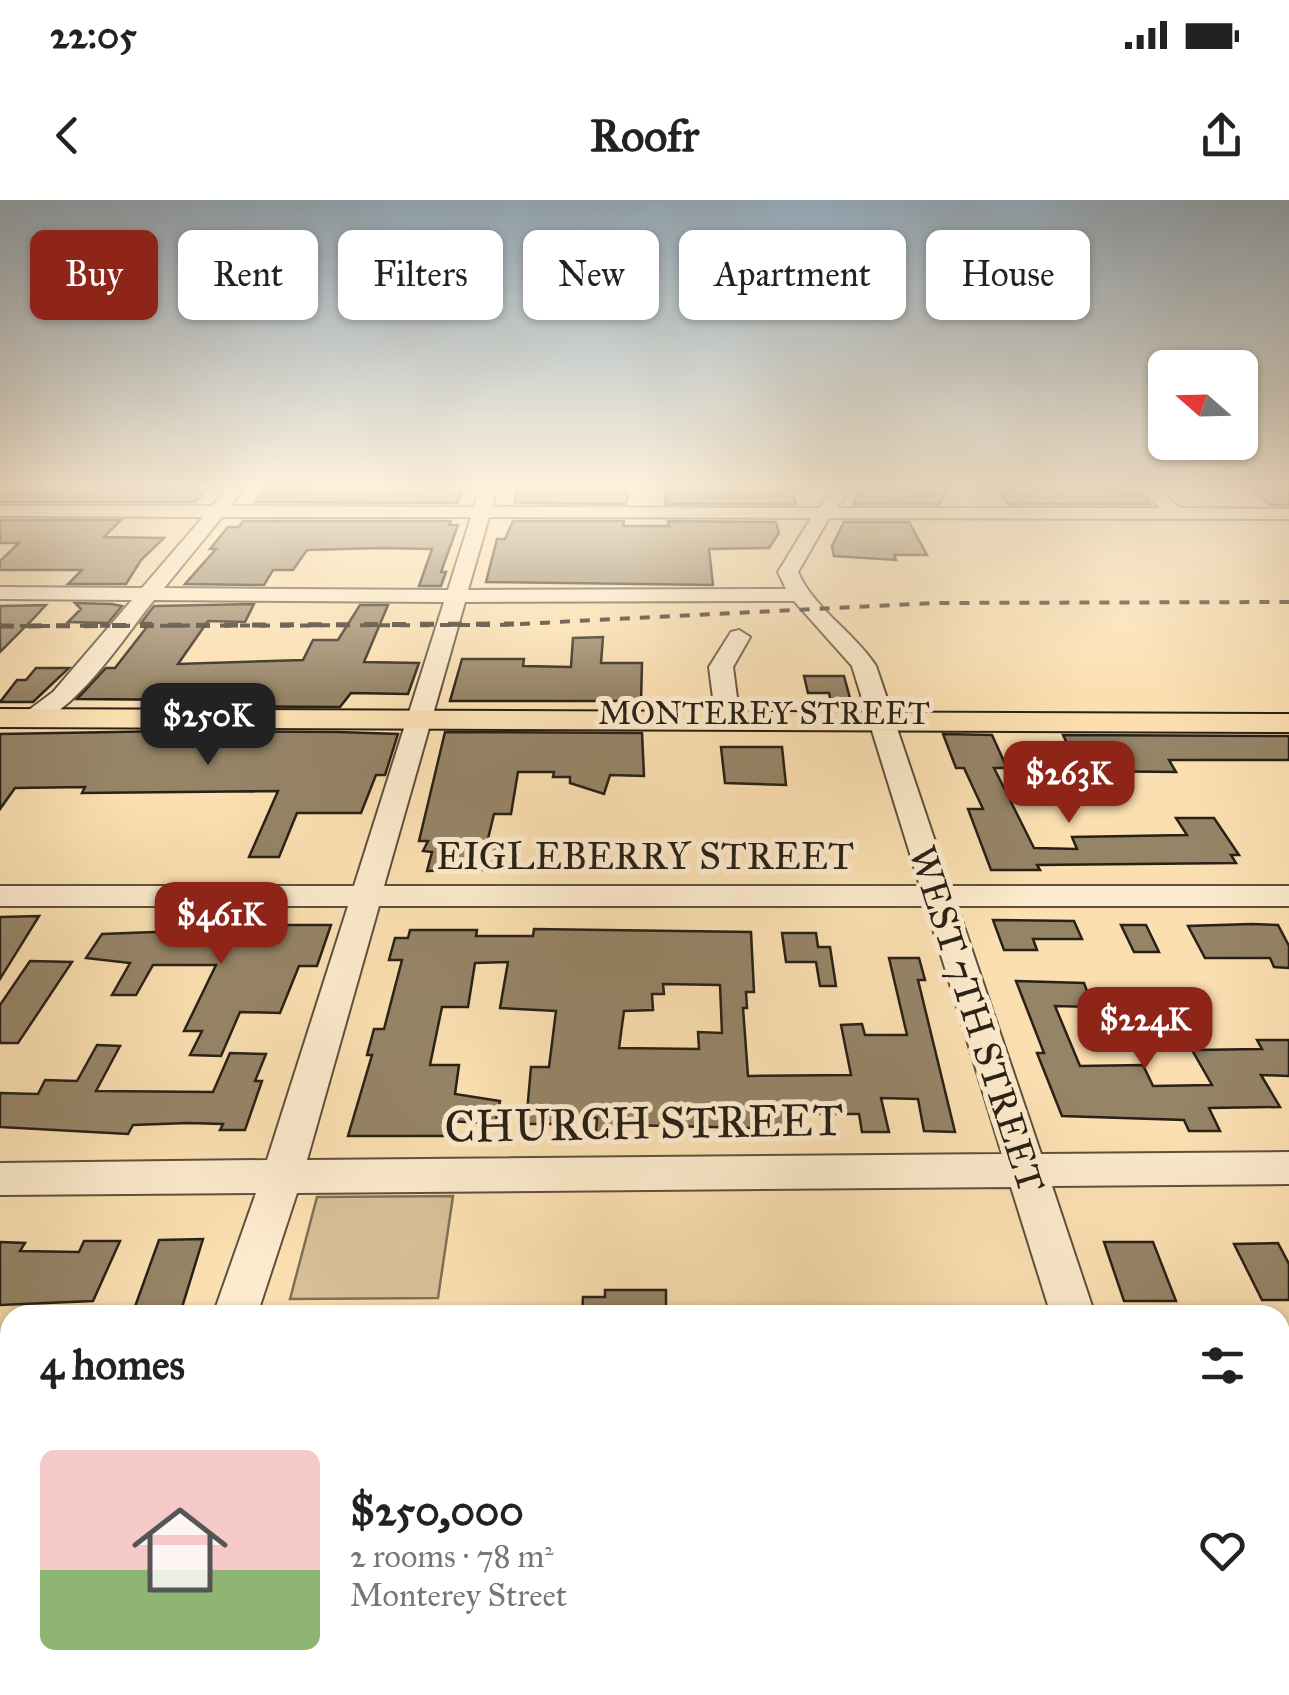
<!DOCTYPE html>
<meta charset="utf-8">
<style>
body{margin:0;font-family:"IM FELL Great Primer",serif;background:#f2f2f2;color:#222;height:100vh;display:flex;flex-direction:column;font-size:38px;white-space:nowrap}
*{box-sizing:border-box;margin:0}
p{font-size:32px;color:#767676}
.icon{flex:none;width:55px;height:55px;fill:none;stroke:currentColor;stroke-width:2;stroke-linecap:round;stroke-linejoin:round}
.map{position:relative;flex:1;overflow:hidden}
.drawer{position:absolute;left:0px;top:1105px;width:1290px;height:390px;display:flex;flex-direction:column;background:#fff;border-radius:30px 30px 0 0;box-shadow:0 2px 8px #0004}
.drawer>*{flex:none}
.top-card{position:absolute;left:30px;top:30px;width:1230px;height:90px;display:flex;gap:20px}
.needle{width:65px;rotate:290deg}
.controls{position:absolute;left:1148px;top:150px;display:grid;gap:20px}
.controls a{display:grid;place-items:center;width:110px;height:110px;border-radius:15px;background:#fff;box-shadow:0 2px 8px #0004;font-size:50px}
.price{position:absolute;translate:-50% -85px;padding:0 22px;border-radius:20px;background:#8f2418;color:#fff;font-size:32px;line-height:65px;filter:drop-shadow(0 2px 5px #0008)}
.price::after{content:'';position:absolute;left:50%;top:60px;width:30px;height:22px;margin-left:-15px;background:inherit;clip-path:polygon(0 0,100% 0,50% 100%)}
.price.on{background:#222;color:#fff}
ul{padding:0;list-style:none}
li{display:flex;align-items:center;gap:30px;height:250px;padding:0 40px}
li span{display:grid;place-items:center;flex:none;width:280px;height:200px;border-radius:15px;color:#555}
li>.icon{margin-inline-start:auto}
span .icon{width:120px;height:120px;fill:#fffc;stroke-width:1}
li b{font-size:42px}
h2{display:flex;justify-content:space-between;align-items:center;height:120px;padding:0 40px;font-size:42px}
.chip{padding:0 35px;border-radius:15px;background:#fff;box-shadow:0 2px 8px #0004;font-size:35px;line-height:90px}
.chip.on{background:#8f2418;color:#fff}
.status{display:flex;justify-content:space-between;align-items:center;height:70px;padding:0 50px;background:#fff;direction:ltr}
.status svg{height:28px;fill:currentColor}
header{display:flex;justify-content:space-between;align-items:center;height:130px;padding:0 40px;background:#fff;font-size:45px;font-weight:800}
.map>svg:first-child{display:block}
</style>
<div class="status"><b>22:05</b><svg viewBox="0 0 49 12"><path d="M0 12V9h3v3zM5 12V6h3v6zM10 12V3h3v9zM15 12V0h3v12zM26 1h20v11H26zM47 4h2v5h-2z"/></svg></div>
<header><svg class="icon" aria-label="back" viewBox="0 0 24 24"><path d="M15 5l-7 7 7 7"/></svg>Roofr<svg class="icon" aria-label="share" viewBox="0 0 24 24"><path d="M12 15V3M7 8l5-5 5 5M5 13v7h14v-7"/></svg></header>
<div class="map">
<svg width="1289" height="1495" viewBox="0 0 1289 1495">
<rect width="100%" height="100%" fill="#fbdfb1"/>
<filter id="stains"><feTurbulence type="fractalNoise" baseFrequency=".002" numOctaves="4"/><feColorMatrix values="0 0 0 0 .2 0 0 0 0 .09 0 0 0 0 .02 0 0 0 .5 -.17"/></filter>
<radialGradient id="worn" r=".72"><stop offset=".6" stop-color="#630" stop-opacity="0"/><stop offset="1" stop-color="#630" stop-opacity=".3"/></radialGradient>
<path fill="#d7bf97" stroke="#807057" stroke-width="2.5" d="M453,996L438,1098L290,1099L317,997Z"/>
<path fill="#968467" stroke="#282117" stroke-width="2.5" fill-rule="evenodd" d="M73,286H211L195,302H0V292H65Z
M385,286H464L457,303L255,302L261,292H381Z
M517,286H565V292L628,293L626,304L515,303Z
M664,286H708L710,292H741L740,286H791L796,304H666Z
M860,286H947L940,304H853Z
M994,286H1106L1112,292H1138L1150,304H1009Z
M1247,286H1289V305H1270Z
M0,320H121L104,337L164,338L141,360L126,384H68L82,370H0V361L19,343H0Z
M243,321H451L449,325H458L441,372H446L441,386H419L432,349L380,348L307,350L293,370H273L264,385L185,384L216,349H210L228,327H239Z
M513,321H624L623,326H669L668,321L776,322L779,333L769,348L709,349L713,385L486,382L497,339H505Z
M844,322H909L927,355H894L896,360L834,356L832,346Z
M75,403L112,404L122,406L108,423L68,422L81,409Z
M254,404L245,422L208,421L178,464L303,460L313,440H338L360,405H388L364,462L419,463L408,494L351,493L340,507L189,506L193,500L77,499L106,468H115L150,423H141L154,406Z
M46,405L32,420L0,452V406Z
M603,437L601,463H642L641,501H450L462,459H524L523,466L571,467L573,438Z
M36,468H69L33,502H0L17,480H26Z
M804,476H844L851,502H831L829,493H808Z
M170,531L338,532L398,534L385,575H376L361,613H297L279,657H249L278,591L82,593L85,587L15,588L0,609V534Z
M445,532L642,533L644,576L610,575L604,594L570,583V577H553L554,572H518L511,614H494L486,647H517L516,669L427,671L432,652L423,651L428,641H419Z
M943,534L992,535L1007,568H994L1034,648L1077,649L1072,637L1187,635L1176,618H1214L1239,655H1231L1236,663L1037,665L1040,670H991L968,609H983L964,568H956Z
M1063,535L1289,536V560H1169L1176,572L1081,571Z
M721,547H782L786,585L725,583Z
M39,716L0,779V717Z
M187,718L266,719L263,725H331L317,766H299L280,813L240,812L221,856L190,855L202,831H184L216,765H153L136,795H112L130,763L86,758L102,734L180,731Z
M993,720L1074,721L1082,739H1033L1037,750H1004Z
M1252,724L1278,725L1289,746V768L1274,767L1270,758H1205L1188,726Z
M1121,725H1146L1159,752H1134Z
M534,729L751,732L754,792H746L747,808H743L748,876L851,875L841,825L862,824L865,835H907L889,758H919L925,780H918L955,932L924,931L918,899L881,898L889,932H862L859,914H796L798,929L625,925L624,934L596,933L597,918L560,917V924H526L531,867H549L556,811L500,808L508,762L475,763L468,807H442L430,865H459L455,894L500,901L495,924L450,921L447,936H348L372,855H367L374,829H384L402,760H389L395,738H408L410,730H477L476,736H533ZM663,784L720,785L722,833L698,832L699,849L619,848L624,811L653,810L652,794H664Z
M782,733H816L818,747H830L836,786H820L816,762H786Z
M30,761L72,762L18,843H0V805Z
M1016,781L1084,783L1093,807L1055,806L1080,866L1143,865L1153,886L1212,885L1192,850L1262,849L1257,840H1289V876L1261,875L1280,907L1209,908L1220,931H1189L1184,920L1062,916L1037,853H1044Z
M1178,829L1187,846L1150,847L1142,831Z
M97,845L120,846L96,891L213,892L230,853L266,854L255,881H262L245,930H220L223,924L188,923L133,925L128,934L0,927V893L38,894L45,880L77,881Z
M203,1039L180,1114L132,1115L159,1040Z
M84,1041H120L93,1101L0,1105V1042L25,1043L20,1051L79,1052Z
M1104,1042H1153L1176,1101H1124Z
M1278,1043L1289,1064V1100H1262L1234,1044Z
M605,1090H666V1115H582L583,1097H605Z"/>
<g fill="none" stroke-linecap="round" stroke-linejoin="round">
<defs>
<path id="minor" d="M229,286H246L230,306L474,307L481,286H497L492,307L819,308L835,286H851L837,308H1160L1138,286H1155L1180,308L1289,309V319L829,318L798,372C814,409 854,432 876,466L950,686H1289V706H957L1041,954L1289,952V984L1052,986L1095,1115H1051L1011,987L297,993L257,1115H213L256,993L0,995V963L267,960L348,706H0V686H354L444,402L154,400C124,437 76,514 30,525L18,518L53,492L132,400L0,399V387L142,388L203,317L0,316V306H212ZM222,317H471L448,390L164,388ZM489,317L811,318L778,372L786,389L468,390ZM794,401L852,466L920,686H384L465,402ZM379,706H926L1002,954L307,960Z
M739,430L750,437L733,467L739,513L727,520L715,513L709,467L731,432Z
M89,1485H147L144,1495H86Z
M1166,1485H1224L1228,1495H1170Z"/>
<path id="major" d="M0,509L1289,514V532L0,527Z"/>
</defs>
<use href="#minor" stroke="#5d503e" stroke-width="4"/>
<use href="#major" stroke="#282117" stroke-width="4"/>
<use href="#minor" fill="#fceacc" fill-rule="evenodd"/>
<use href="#major" fill="#fbdfb1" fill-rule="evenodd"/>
<path stroke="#282117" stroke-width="4" stroke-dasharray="10 10" stroke-linecap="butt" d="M0,426L498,425L934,403L1289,402"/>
<path stroke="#282117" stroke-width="5" stroke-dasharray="14 14" stroke-linecap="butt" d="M0,426L514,424"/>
</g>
<linearGradient id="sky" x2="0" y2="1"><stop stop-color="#93abbd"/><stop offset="0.58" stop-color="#fdf1dc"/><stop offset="1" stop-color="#fdf1dc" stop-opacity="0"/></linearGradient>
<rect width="1289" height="495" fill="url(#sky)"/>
<g text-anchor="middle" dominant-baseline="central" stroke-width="10" stroke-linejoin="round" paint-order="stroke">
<g font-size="32" fill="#282117" stroke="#fceacc">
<text x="764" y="513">MONTEREY STREET</text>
</g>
<g font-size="38" fill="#282117" stroke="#fceacc">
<text x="645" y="656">EIGLEBERRY STREET</text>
<text transform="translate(977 819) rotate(72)">WEST 7TH STREET</text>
</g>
<g font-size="45" fill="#282117" stroke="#fceacc">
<text transform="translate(644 923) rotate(-1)">CHURCH STREET</text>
</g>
</g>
<rect width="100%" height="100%" filter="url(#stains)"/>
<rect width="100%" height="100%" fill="url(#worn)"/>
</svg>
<div class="controls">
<a><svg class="needle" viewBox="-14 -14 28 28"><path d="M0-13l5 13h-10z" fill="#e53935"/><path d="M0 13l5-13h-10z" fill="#767676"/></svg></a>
</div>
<b class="price on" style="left:208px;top:568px">$250K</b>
<b class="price" style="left:1069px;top:626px">$263K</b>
<b class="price" style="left:221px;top:767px">$461K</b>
<b class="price" style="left:1145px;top:872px">$224K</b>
<div class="top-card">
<a class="chip on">Buy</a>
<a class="chip">Rent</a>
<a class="chip">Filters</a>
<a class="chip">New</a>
<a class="chip">Apartment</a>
<a class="chip">House</a>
</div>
<section class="drawer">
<h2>4 homes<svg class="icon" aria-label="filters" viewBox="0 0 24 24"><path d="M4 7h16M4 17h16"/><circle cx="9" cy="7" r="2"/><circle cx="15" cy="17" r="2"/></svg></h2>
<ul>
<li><span style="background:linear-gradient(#f6c9c9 60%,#8fb573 0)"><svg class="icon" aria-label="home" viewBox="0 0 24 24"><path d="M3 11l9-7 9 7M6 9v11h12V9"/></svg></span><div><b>$250,000</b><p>2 rooms · 78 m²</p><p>Monterey Street</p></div><svg class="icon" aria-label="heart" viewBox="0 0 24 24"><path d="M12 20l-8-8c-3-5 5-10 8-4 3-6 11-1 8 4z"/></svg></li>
</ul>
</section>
</div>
